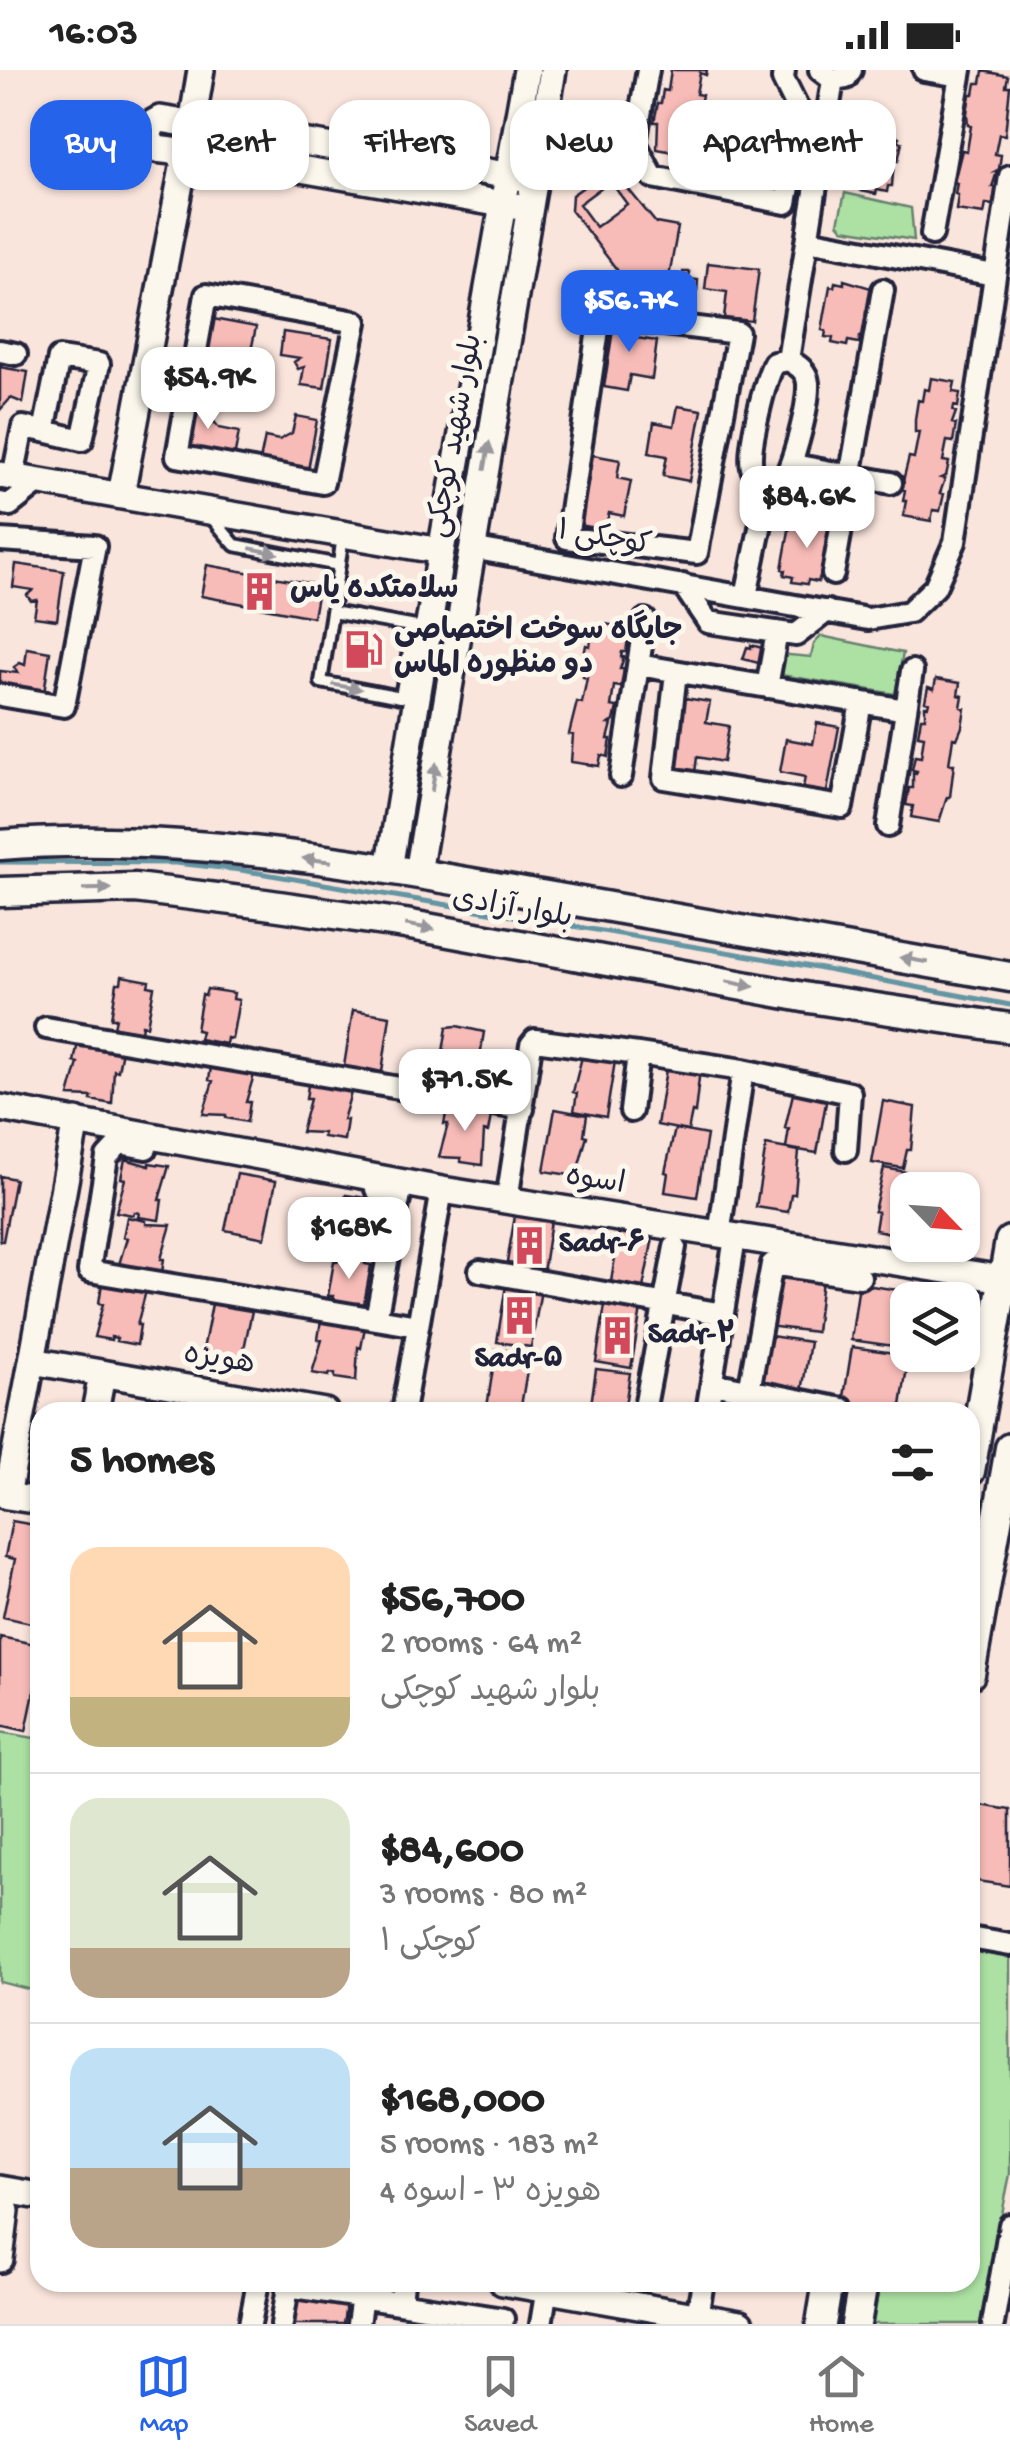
<!DOCTYPE html>
<meta charset="utf-8">
<style>
body{margin:0;font-family:"Gochi Hand","Playpen Sans Arabic",sans-serif;background:#f6f6f6;color:#222;height:100vh;display:flex;flex-direction:column;font-size:38px;white-space:nowrap}
*{box-sizing:border-box;margin:0}
p{font-size:32px;color:#767676}
.icon{flex:none;width:55px;height:55px;fill:none;stroke:currentColor;stroke-width:2;stroke-linecap:round;stroke-linejoin:round}
.map{position:relative;flex:1;overflow:hidden}
.drawer{position:absolute;left:30px;top:1332px;width:950px;height:890px;display:flex;flex-direction:column;background:#fff;border-radius:30px;box-shadow:0 2px 8px #0004}
.drawer>*{flex:none}
.top-card{position:absolute;left:30px;top:30px;width:950px;height:90px;display:flex;gap:20px}
.needle{width:65px;rotate:115deg}
.controls{position:absolute;left:890px;top:1102px;display:grid;gap:20px}
.controls a{display:grid;place-items:center;width:90px;height:90px;border-radius:20px;background:#fff;box-shadow:0 2px 8px #0004;font-size:50px}
.price{position:absolute;translate:-50% -85px;padding:0 22px;border-radius:20px;background:#fff;color:#222;font-size:32px;line-height:65px;filter:drop-shadow(0 2px 5px #0008)}
.price::after{content:'';position:absolute;left:50%;top:60px;width:30px;height:22px;margin-left:-15px;background:inherit;clip-path:polygon(0 0,100% 0,50% 100%)}
.price.selected{background:#2563eb;color:#fff}
ul{padding:0;list-style:none}
li{display:flex;align-items:center;gap:30px;height:250px;padding:0 40px}
li+li{border-top:2px solid #e0e0e0}
li span{display:grid;place-items:center;flex:none;width:280px;height:200px;border-radius:30px;color:#555}
li>.icon{margin-inline-start:auto}
span .icon{width:120px;height:120px;fill:#fffc;stroke-width:1}
li b{font-size:42px}
h2{display:flex;justify-content:space-between;align-items:center;height:120px;padding:0 40px;font-size:42px}
.tag{padding:0 35px;border-radius:30px;background:#fff;box-shadow:0 2px 8px #0004;font-size:35px;line-height:90px}
.tag.selected{background:#2563eb;color:#fff}
.status{display:flex;justify-content:space-between;align-items:center;height:70px;padding:0 50px;background:#fff;direction:ltr}
.status svg{height:28px;fill:currentColor}
.menu{display:flex;justify-content:space-around;align-items:center;height:140px;border-top:2px solid #e0e0e0;background:#fff;font-size:28px;color:#767676}
.menu a{display:grid;justify-items:center;gap:5px}
.menu .selected{color:#2563eb}
.map>svg:first-child{display:block}
</style>
<div class="status"><b>16:03</b><svg viewBox="0 0 49 12"><path d="M0 12V9h3v3zM5 12V6h3v6zM10 12V3h3v9zM15 12V0h3v12zM26 1h20v11H26zM47 4h2v5h-2z"/></svg></div>
<div class="map">
<svg width="1010" height="2254" viewBox="0 0 1010 2254">
<rect width="100%" height="100%" fill="#fae5dc"/>
<filter id="ink" filterUnits="userSpaceOnUse"><feTurbulence type="fractalNoise" baseFrequency=".01" numOctaves="2"/><feDisplacementMap in="SourceGraphic" scale="20" xChannelSelector="R" yChannelSelector="G"/><feConvolveMatrix kernelMatrix="1 2 1 2 8 2 1 2 1" color-interpolation-filters="sRGB"/></filter>
<g filter="url(#ink)">
<path fill="#ace1a3" stroke="#67826f" stroke-width="2.5" d="M845,123L911,138L914,170L843,159L838,153Z
M821,566L903,583L895,624L775,604L779,584L811,587L814,574Z
M0,1662L40,1669V1922L0,1912Z
M970,1872L1010,1879V2104L980,2254H873L880,2213L970,2212Z"/>
<g fill="none" stroke-linecap="round" stroke-linejoin="round">
<path stroke="#6395a3" stroke-width="5" d="M0,792L175,793L241,800L785,892L1010,935"/>
</g>
<path fill="#f8bcb8" stroke="#22223b" stroke-width="2.5" fill-rule="evenodd" d="M671,0H707L706,5L700,3L696,24L702,25L699,39L695,38L698,41L693,56L697,57L694,74L687,73L685,84L657,79L658,52H654L658,33H661L663,20L668,21Z
M983,1L1008,6L1006,16H1010L1005,65L999,64L995,84L1001,85L999,99L994,102H997L992,117H996L993,135L986,134L984,144L956,140L958,125L955,124L957,113L954,112L962,80L967,81L971,56L968,55L967,43L970,24H974L976,13H981Z
M772,49L792,53L783,105L734,97L738,75L767,79Z
M873,59L899,67V71L902,72L898,91L894,90L892,116H888L887,122L877,120L876,124L861,121L862,117L853,115L854,110L851,109L858,65L862,66L863,61L872,63Z
M611,98L656,153L678,157L669,207L682,209L683,202H690L689,209L698,210L697,221L620,209L621,205L571,140L572,125ZM610,111L627,134L596,157L579,134Z
M708,193L759,199L752,251L724,248L727,222L705,219Z
M844,210L871,218L870,223H873L869,242L866,241L864,267H860L859,273L848,271L847,276L832,273L833,268L825,267L826,261L822,260L830,216L834,217L835,212L844,214Z
M615,247L639,250L636,268L657,271L652,309L630,305L627,321L604,317Z
M208,248L256,257L251,281L234,278L222,284L220,299L200,296Z
M283,262L332,269L324,318L301,315L304,297L298,299L294,292L300,288L280,285Z
M0,297L28,302L23,333L11,328L0,340Z
M931,308L955,312L953,322L960,323L958,337L954,336L953,341L956,342L952,353L956,354L953,372L947,371L943,391L949,392L946,406L941,408L945,409L940,423L944,424L940,441L933,440L931,451L903,446L906,431H903L905,420L901,419L909,387L914,388L919,362H915V349L918,330L922,331L924,319L929,320Z
M192,327L215,331L212,349L219,358L239,362L234,389L182,380Z
M678,336L702,340L689,411L663,406L667,386L649,383L654,352L674,356Z
M296,346L317,350L308,400L260,391L265,367L279,370L292,363Z
M593,385L620,390L617,408L631,411L624,446L609,443L605,460L580,455Z
M804,449L831,457L833,462L829,481L826,480L823,506H820L818,512L808,510L807,514L792,512L793,507L784,505L785,500L782,499L790,455L793,456L794,451L803,453Z
M16,494L64,501L57,550L34,547L37,530L31,531L27,525L33,520L13,517Z
M207,495L319,515L313,547L201,526Z
M599,553L623,557L621,567L628,569L626,582H622L621,587H624L620,599H624L621,617L614,616L611,636L617,637L614,651L609,654H612L608,669H611L608,687L601,685L599,696L571,692L573,665L569,664L577,632L582,633L587,608L583,607L585,595H582L586,575L590,576L592,565H597Z
M751,575L766,579L762,594L743,589L747,577L751,578Z
M27,578L50,582L43,631L0,624V601L18,603L14,597L20,593L25,595Z
M936,609L960,613L958,625L963,626L961,637L965,638L962,657L957,669L953,668L949,694H954L950,727H947L939,752L911,747L913,736L906,735L909,718H913V703L916,704L917,701L912,700L915,686L921,687L924,666L918,665L921,648H925V636H928L929,632L925,631L928,617L934,619Z
M685,628L710,632L706,652L729,656L723,692L697,687L695,703L673,699Z
M817,653L839,657L826,727L802,723L805,707L780,702L786,669L813,674Z
M122,906L149,911L148,916L154,917L147,956L142,955L141,962L114,957L116,948H111L117,913H121Z
M207,919L234,923L233,929L239,930L232,969L227,968L226,974L199,969L201,961L196,960L202,925L205,926Z
M353,940L390,946L382,1002L368,999L367,1003L344,996Z
M457,956L484,962L475,1017L462,1015L461,1019L438,1013L447,957Z
M78,972L102,979V976L122,980L118,1001L114,1000L112,1034L91,1030L92,1027L69,1026L78,993L74,992Z
M584,979L616,985L606,1047L574,1041L577,1023L573,1022Z
M212,990L256,998L246,1032H250L247,1052L226,1048V1045L203,1044L213,1011L209,1010Z
M667,993L700,999L695,1043L692,1042L688,1061L657,1055Z
M309,1008L353,1016L343,1050H347L344,1070L323,1067V1063L301,1062L310,1029H306Z
M795,1015L828,1021L817,1083L786,1078L789,1059L785,1058Z
M883,1031L915,1037L911,1080H907L903,1098L872,1093Z
M448,1034L467,1037L466,1040L492,1041L488,1062L484,1061L482,1095L461,1092V1088L439,1087L448,1054H444Z
M555,1039L587,1045L584,1065L587,1066L576,1106L544,1101Z
M675,1059L707,1065L697,1127L665,1122L668,1103L665,1102Z
M766,1075L799,1081L795,1124H791L788,1142L756,1137Z
M125,1089L149,1096V1093L169,1096L159,1130H162L159,1150L138,1147L139,1143L134,1142L133,1145L116,1142L125,1109L121,1108Z
M884,1098L917,1104L914,1120H908L906,1166L875,1160L878,1142L874,1141Z
M237,1104L276,1111L265,1168L225,1160Z
M0,1106L15,1109L3,1171H0Z
M346,1125L366,1128L365,1131L390,1132L387,1153H383L381,1186L360,1183V1179H337L347,1145H343Z
M515,1146L551,1151L543,1203L506,1198Z
M127,1147L146,1151V1154L171,1155L161,1189H164L161,1209L117,1201L127,1168L123,1167Z
M619,1163L653,1168L642,1223L610,1218Z
M339,1184L366,1189L365,1194L371,1195L364,1234L359,1233L358,1240L331,1235L333,1226H328L334,1191H338Z
M766,1203L822,1210L816,1262L759,1255Z
M102,1213L127,1220V1217L146,1221L137,1255H140L137,1275L116,1271L117,1268L111,1267V1270L94,1267L103,1234L99,1233Z
M859,1214L917,1223L916,1230H908V1278L851,1270Z
M506,1215L541,1220L531,1277L497,1272Z
M213,1229L253,1236L241,1293L202,1285Z
M605,1235L641,1239L631,1298L596,1292Z
M321,1250L345,1257L346,1254L365,1257L361,1278L358,1277L356,1311L335,1308V1304L330,1303L329,1306L312,1303L322,1270L318,1269Z
M758,1264L810,1272L802,1322L751,1315Z
M852,1277L909,1285L900,1342L843,1333Z
M496,1279L530,1283L520,1342L487,1337Z
M596,1299L630,1303L624,1342H590Z
M742,1332L793,1338V1342H741Z
M12,1451L40,1456V1555L3,1547L15,1489L5,1487Z
M0,1567L40,1575V1594L26,1661L0,1655Z
M974,1734L1010,1740V1816L970,1810V1759Z
M298,2221L347,2229L343,2254H293Z"/>
<g fill="none" stroke-linecap="round" stroke-linejoin="round">
<defs>
<path id="service" d="M212,448L235,475L339,495
M343,466L332,542L416,557
M332,542L321,612L401,627L413,557"/>
<path id="minor" d="M648,0L635,73L653,107L786,133L802,47L783,9L784,0
M820,0L833,10L846,8L851,0
M924,0L960,6
M932,164L961,0
M808,170L994,205
M206,225L356,252L323,413L177,386Z
M600,246L738,263L697,483L567,468Z
M0,281L16,284
M788,290C798,295 807,301 808,313C809,335 794,394 782,412L769,415C761,411 755,408 752,398C747,380 765,310 774,293Z
M788,290L833,10
M142,311L189,320
M793,395L891,413
M13,407L23,357L44,361L59,288L99,294L82,370L44,361
M0,433L10,435L39,412
M0,470L95,476L64,636L0,625
M471,478L868,549L909,542L935,517L955,472L1010,106
M833,504L883,220
M683,515L708,552L796,565L827,541
M746,526L769,415
M638,595L906,640
M676,602L664,708L842,737L861,632
M767,617L777,562
M621,706L645,550
M888,756L912,601
M46,958L523,1039
M631,1041L638,984L743,1000
M146,1078L120,1073L107,1087L89,1201L418,1256
M507,1130L531,975L535,970L638,984
M719,1165L743,1000L850,1023L846,1080
M480,1201L723,1244
M376,1249L400,1124L376,1119
M712,1313L843,1339
M749,1321L772,1194L860,1207
M403,1342L442,1120
M644,1342L675,1177
M707,1342L735,1168
M970,1868L1010,1875
M401,2233L403,2212
M697,2246L703,2212
M250,2254L258,2212
M282,2254L288,2216L503,2249L502,2254
M358,2254L362,2227
M541,2254L548,2212
M993,2254L1010,2155"/>
<path id="tertiary" d="M192,54L201,0
M520,137L243,89L155,79L148,66L153,53L160,49L524,108
M0,405L441,481
M121,425L186,82
M389,799L441,481L527,0
M418,803L553,0
M0,1038L442,1120L1003,1209
M32,1291L76,1051
M95,1342L102,1305
M40,1431L7,1426L32,1291L325,1342
M0,2119L40,2126
M0,2127L6,2141L0,2189
M503,2212L740,2254"/>
<path id="secondary" d="M0,775C180,761 364,794 541,825C697,852 854,880 1010,907
M0,822L135,818L265,834L405,854L809,928L1010,958
M970,1401L1010,1171
M970,1604L1010,1378
M821,2254L828,2212
M856,2254L863,2212"/>
</defs>
<use href="#service" stroke="#22223b" stroke-width="18"/>
<use href="#minor" stroke="#22223b" stroke-width="28"/>
<use href="#tertiary" stroke="#22223b" stroke-width="32"/>
<use href="#secondary" stroke="#22223b" stroke-width="35"/>
<use href="#service" stroke="#fbf7ec" stroke-width="10"/>
<use href="#minor" stroke="#fbf7ec" stroke-width="20"/>
<use href="#tertiary" stroke="#fbf7ec" stroke-width="25"/>
<use href="#secondary" stroke="#fbf7ec" stroke-width="28"/>
</g>
<defs><path id="oneway-solid" d="M-6-.8H1V-3.2L6.5 0L1 3.2V.8H-6Z" transform="scale(2.5)"/></defs>
<g fill="#99979c">
<use href="#oneway-solid" transform="translate(487 386) rotate(-80)"/>
<use href="#oneway-solid" transform="translate(264 481) rotate(11)"/>
<use href="#oneway-solid" transform="translate(347 617) rotate(10)"/>
<use href="#oneway-solid" transform="translate(434 707) rotate(-81)"/>
<use href="#oneway-solid" transform="translate(317 790) rotate(-173)"/>
<use href="#oneway-solid" transform="translate(97 819) rotate(-1)"/>
<use href="#oneway-solid" transform="translate(420 857) rotate(10)"/>
<use href="#oneway-solid" transform="translate(914 890) rotate(-170)"/>
<use href="#oneway-solid" transform="translate(740 914) rotate(11)"/>
</g>
</g>
<defs>
<symbol id="building-bare" viewBox="-9 -9 18 18"><path d="M-4-6H4V6H1V3H-1V6H-4ZM-2.5-4.3h1.7v1.8h-1.7ZM.8-4.3h1.7v1.8H.8ZM-2.5-1h1.7V.8h-1.7ZM.8-1h1.7V.8H.8Z" fill="#d1495b" stroke="#fbf7ec" stroke-width="2.5" paint-order="stroke"/></symbol>
<symbol id="fuel-bare" viewBox="-9 -9 18 18"><path d="M-5.5-6h7V0h2V4h1.3V-2.5L3-4.5l.8-.8L6-3V5H2.5V1h-1V6h-7ZM-4.2-4.7v3.2H.2V-4.7Z" fill="#d1495b" stroke="#fbf7ec" stroke-width="2.5" paint-order="stroke"/></symbol>
</defs>
<g fill-rule="evenodd">
<use href="#building-bare" x="232" y="494" width="55" height="55"/>
<use href="#fuel-bare" x="336" y="552" width="55" height="55"/>
<use href="#building-bare" x="502" y="1148" width="55" height="55"/>
<use href="#building-bare" x="492" y="1218" width="55" height="55"/>
<use href="#building-bare" x="590" y="1238" width="55" height="55"/>
</g>
<g text-anchor="middle" dominant-baseline="central" stroke-width="10" stroke-linejoin="round" paint-order="stroke">
<g font-size="30" fill="#22223b" stroke="#fbf7ec">
<text transform="translate(457 366) rotate(-80)">بلوار شهید کوچکی</text>
<text transform="translate(604 470) rotate(10)">کوچکی ۱</text>
<text transform="translate(512 840) rotate(10)">بلوار آزادی</text>
<text transform="translate(595 1112) rotate(9)">اسوه</text>
<text transform="translate(219 1291) rotate(9)">هویزه</text>
</g>
<g font-size="30" font-weight="bold" fill="#22223b" stroke="#fbf7ec" text-anchor="start">
<text x="290" y="521">سلامتکده یاس</text>
<text x="394" y="562">جایگاه سوخت اختصاصی<tspan x="394" dy="34">دو منظوره الماس</tspan></text>
<text x="559" y="1175">Sadr-۶</text>
<text x="648" y="1266">Sadr-۲</text>
<text x="519" y="1290" text-anchor="middle">Sadr-۵</text>
</g>
</g>
</svg>
<div class="controls">
<a><svg class="needle" viewBox="-14 -14 28 28"><path d="M0-13l5 13h-10z" fill="#e53935"/><path d="M0 13l5-13h-10z" fill="#767676"/></svg></a>
<a><svg class="icon" aria-label="layers" viewBox="0 0 24 24"><path d="M12 4l9 5-9 5-9-5zM3 14l9 5 9-5"/></svg></a>
</div>
<b class="price selected" style="left:629px;top:285px">$56.7K</b>
<b class="price" style="left:208px;top:362px">$54.9K</b>
<b class="price" style="left:807px;top:481px">$84.6K</b>
<b class="price" style="left:465px;top:1064px">$71.5K</b>
<b class="price" style="left:349px;top:1212px">$168K</b>
<div class="top-card">
<a class="tag selected">Buy</a>
<a class="tag">Rent</a>
<a class="tag">Filters</a>
<a class="tag">New</a>
<a class="tag">Apartment</a>
</div>
<section class="drawer">
<h2>5 homes<svg class="icon" aria-label="filters" viewBox="0 0 24 24"><path d="M4 7h16M4 17h16"/><circle cx="9" cy="7" r="2"/><circle cx="15" cy="17" r="2"/></svg></h2>
<ul>
<li><span style="background:linear-gradient(#ffd9b3 75%,#c2b280 0)"><svg class="icon" aria-label="home" viewBox="0 0 24 24"><path d="M3 11l9-7 9 7M6 9v11h12V9"/></svg></span><div><b>$56,700</b><p>2 rooms · 64 m²</p><p>بلوار شهید کوچکی</p></div></li>
<li><span style="background:linear-gradient(#dfe7d0 75%,#b9a48a 0)"><svg class="icon" aria-label="home" viewBox="0 0 24 24"><path d="M3 11l9-7 9 7M6 9v11h12V9"/></svg></span><div><b>$84,600</b><p>3 rooms · 80 m²</p><p>کوچکی ۱</p></div></li>
<li><span style="background:linear-gradient(#bfe0f5 60%,#b9a48a 0)"><svg class="icon" aria-label="home" viewBox="0 0 24 24"><path d="M3 11l9-7 9 7M6 9v11h12V9"/></svg></span><div><b>$168,000</b><p>5 rooms · 183 m²</p><p>هویزه ۳ - اسوه 4</p></div></li>
</ul>
</section>
</div>
<nav class="menu">
<a class="selected"><svg class="icon" aria-label="map" viewBox="0 0 24 24"><path d="M3 6l6-2 6 2 6-2v14l-6 2-6-2-6 2zM9 4v14M15 6v14"/></svg>Map</a>
<a><svg class="icon" aria-label="saved" viewBox="0 0 24 24"><path d="M7 4h10v16l-5-4-5 4z"/></svg>Saved</a>
<a><svg class="icon" aria-label="home" viewBox="0 0 24 24"><path d="M3 11l9-7 9 7M6 9v11h12V9"/></svg>Home</a>
</nav>
